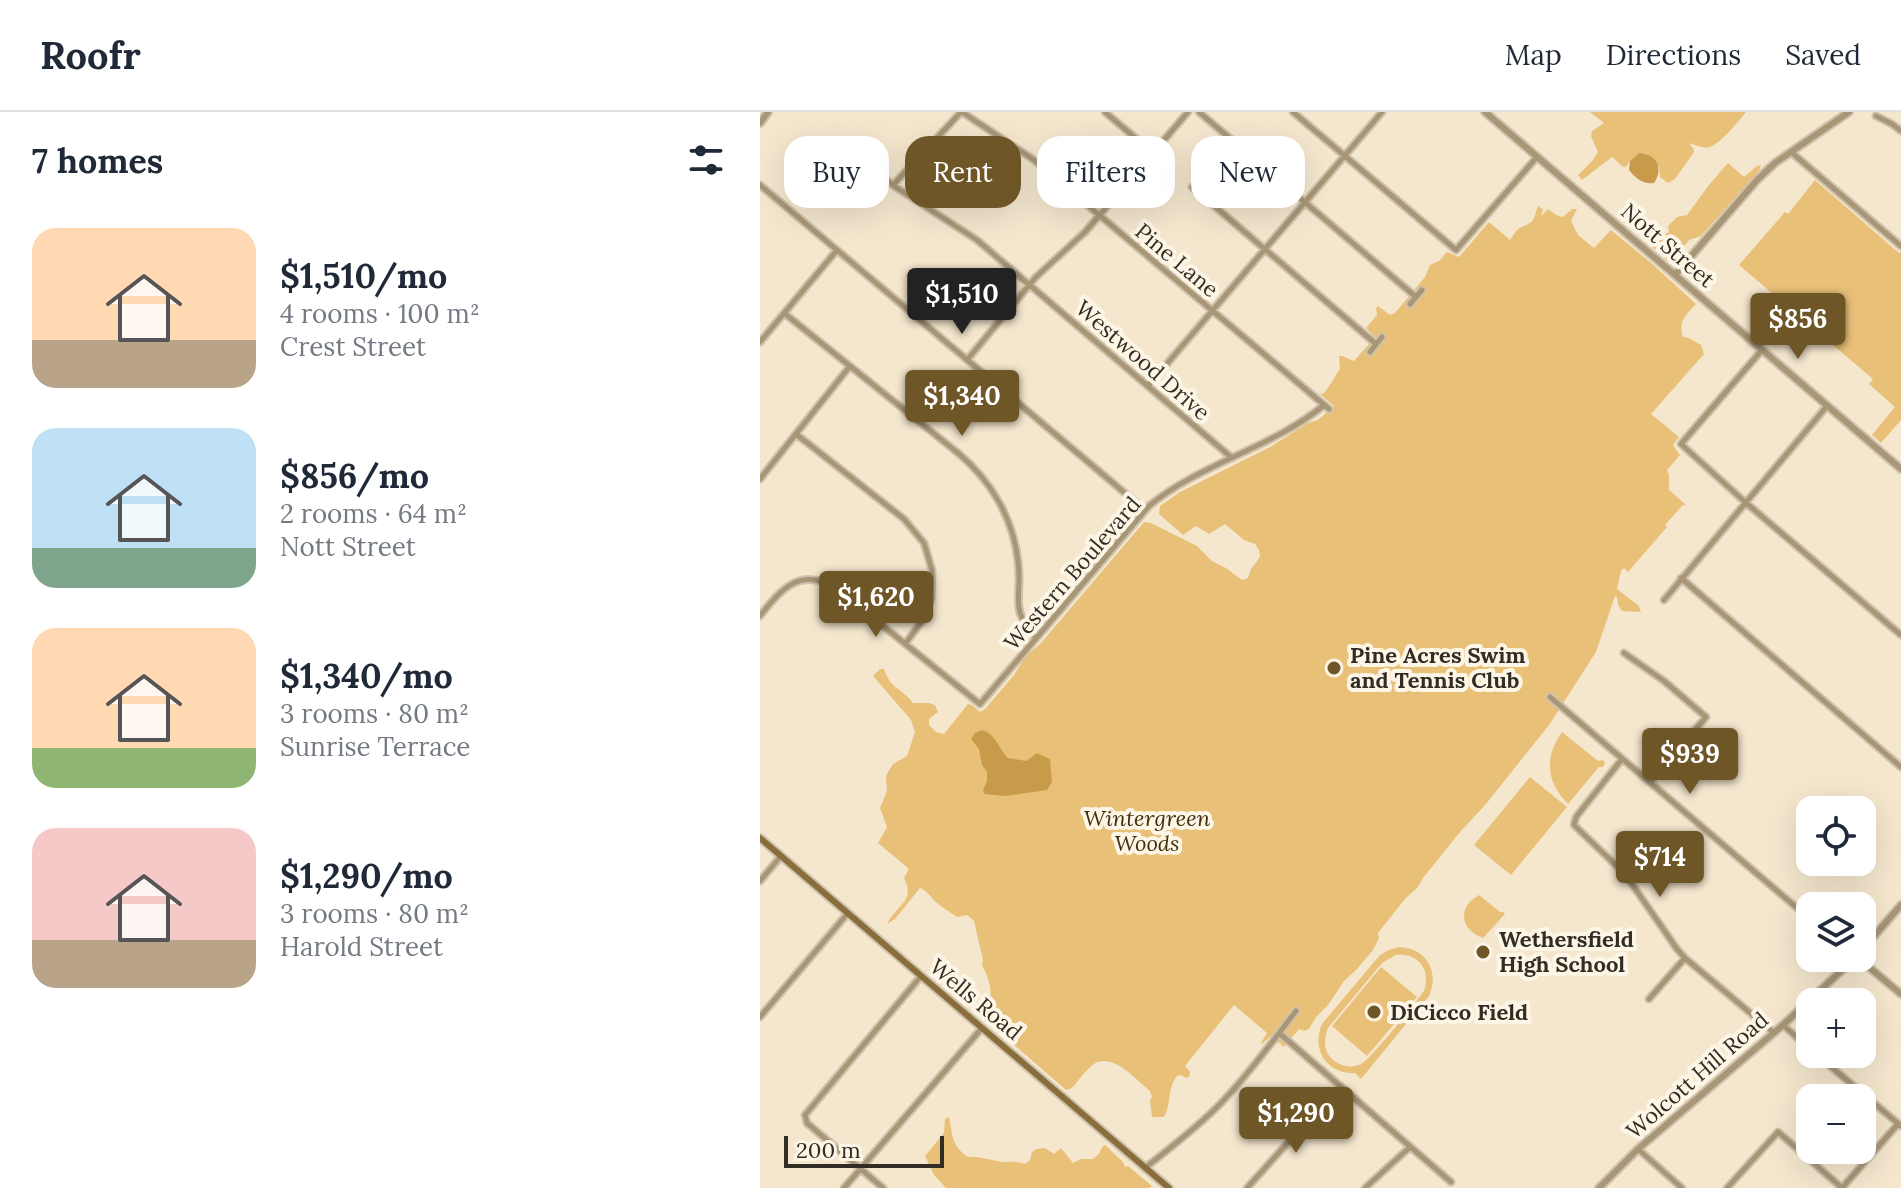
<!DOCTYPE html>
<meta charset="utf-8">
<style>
body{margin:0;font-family:Lora,serif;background:#f2f2f3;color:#1f2937;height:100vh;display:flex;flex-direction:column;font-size:30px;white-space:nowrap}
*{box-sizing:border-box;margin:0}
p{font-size:26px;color:#747a83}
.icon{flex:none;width:44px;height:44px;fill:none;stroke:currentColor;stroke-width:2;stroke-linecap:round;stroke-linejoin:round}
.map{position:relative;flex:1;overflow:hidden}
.details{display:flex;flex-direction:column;background:#fff;width:760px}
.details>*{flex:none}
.guide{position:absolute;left:24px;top:24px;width:760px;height:72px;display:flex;gap:16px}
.fabs{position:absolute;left:1036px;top:684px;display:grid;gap:16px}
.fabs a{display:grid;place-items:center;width:80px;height:80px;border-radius:16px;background:#fff;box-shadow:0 8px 32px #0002;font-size:40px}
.scale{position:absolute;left:24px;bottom:20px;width:160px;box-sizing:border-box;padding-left:8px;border:4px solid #322d24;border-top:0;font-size:22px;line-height:28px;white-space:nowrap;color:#322d24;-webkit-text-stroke:6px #fdf5e6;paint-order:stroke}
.price{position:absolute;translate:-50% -68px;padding:0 18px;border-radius:8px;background:#6f5627;color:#fff;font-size:26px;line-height:52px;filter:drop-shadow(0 2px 4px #0008)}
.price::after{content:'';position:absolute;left:50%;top:48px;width:24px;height:18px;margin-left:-12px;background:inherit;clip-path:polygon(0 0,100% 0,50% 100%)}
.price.current{background:#222;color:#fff}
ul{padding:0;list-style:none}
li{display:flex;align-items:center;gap:24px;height:200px;padding:0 32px}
li span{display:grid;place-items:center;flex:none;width:224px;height:160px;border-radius:24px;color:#555}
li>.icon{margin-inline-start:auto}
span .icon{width:96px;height:96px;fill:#fffc;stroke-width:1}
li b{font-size:34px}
h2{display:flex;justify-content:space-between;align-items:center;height:96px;padding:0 32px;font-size:34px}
.pill{padding:0 28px;border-radius:24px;background:#fff;box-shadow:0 8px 32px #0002;font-size:28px;line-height:72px}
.pill.current{background:#6f5627;color:#fff}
header{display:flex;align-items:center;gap:48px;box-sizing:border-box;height:112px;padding:0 40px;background:#fff;border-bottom:2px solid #e0e1e3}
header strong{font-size:38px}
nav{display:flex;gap:44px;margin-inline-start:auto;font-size:28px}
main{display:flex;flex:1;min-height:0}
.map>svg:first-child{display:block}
</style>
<header>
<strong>Roofr</strong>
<nav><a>Map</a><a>Directions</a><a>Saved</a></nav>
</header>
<main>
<section class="details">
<h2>7 homes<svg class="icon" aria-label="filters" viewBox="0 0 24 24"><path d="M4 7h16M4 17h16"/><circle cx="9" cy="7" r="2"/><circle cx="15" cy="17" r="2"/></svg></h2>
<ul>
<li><span style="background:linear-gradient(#ffd9b3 70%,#b9a48a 0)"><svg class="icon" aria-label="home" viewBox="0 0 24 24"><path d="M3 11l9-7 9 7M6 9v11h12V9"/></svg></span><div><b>$1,510/mo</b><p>4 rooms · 100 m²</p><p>Crest Street</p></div></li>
<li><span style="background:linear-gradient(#bfe0f5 75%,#7fa58c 0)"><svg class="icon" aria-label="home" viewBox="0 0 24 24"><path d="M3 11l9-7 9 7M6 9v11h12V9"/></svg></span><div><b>$856/mo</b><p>2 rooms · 64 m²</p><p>Nott Street</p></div></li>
<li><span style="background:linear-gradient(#ffd9b3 75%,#8fb573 0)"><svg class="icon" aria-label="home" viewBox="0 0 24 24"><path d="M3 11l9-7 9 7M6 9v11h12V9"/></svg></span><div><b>$1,340/mo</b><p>3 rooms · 80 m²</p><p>Sunrise Terrace</p></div></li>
<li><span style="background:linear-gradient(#f6c9c9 70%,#b9a48a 0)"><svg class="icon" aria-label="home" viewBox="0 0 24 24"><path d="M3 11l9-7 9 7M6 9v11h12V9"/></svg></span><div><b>$1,290/mo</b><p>3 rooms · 80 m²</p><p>Harold Street</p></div></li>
</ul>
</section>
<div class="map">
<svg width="1141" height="1076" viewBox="0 0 1141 1076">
<rect width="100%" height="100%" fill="#f5e7ce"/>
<path fill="#e9c078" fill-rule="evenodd" d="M830,0H986C979,9 961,31 950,35C944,37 936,33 929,31L933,36L934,40L915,67L908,71L900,65L899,55L887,42L879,41L870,49L866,55L862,54L852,45L822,68L818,63L833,48L838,40L831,24L832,19L844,11Z
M968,51L984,65L997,54L1001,53L999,59L941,124L929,128L910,151L889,132L909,120L908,114L917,105L927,103L949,73Z
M1055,68L1139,141L1141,140V308L1121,331L1112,323L1135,295L1109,272L1113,267L979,153L1025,100L1028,102Z
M778,94L783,97L781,104L788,97L796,103L803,105L812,97H817L811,109L818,123L834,136L851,118L890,150L936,192C926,203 918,208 923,225L929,226L941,233L944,242L891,302L919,325L913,333L920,343L907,358L909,363V378L926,393H923L905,413L907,415L868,460L864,456L861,459L857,477L879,494L881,500L862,499L858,493L857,485L855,484L836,540L789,613L726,692L700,720L663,766L658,775L645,787L618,821L619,826L613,838L597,857L584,869L568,893L556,905L549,917L544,919L539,917L524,935L511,924L502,932L501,931L507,921L474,893L425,954L430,960L429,965L426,966L421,963L417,964C407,976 412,991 404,1005H392L390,989L392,985L390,979C376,968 353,940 334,952C329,955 324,962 320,966C315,972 314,976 306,978L222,905C235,890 232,870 222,854L223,848L214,809L207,803L197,805C190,800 181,795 175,789C170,784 167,779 160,776L135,807L127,812C137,792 156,789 144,766L148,759V756L118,731L127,715L120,696L127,679L126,665L128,660L133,652L147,644L155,620L151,608L113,564L120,557H124C131,578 141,575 153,591H169L175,593L178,600L169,607V613L176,620L184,622L208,592L212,593L220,600L225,597L254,563L265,545L281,531L384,410L391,411L437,434L452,449L466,456L482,468L488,466L491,457L500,445L499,438L495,432L484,428L465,412L449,422L436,414L423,423L399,402L400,394L420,380L510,335L548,311L558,308L574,294L559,281L563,282C570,275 574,265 580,257L579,244H582L594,249L615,225L606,216L617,203L616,196L618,194L630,203L635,201L665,165L670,153L679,149L687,140L699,145L729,110L750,128C753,124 755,120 758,117C764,113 771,113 774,106C776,102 776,98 778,94Z
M802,620L838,649L843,648L845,651L843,655H839L808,692C786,670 784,645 802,620Z
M770,665L807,695L751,763L714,733Z
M719,783L740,800H743L745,802L723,826C700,818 697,795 719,783Z
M639,835C666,836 680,859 669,884L601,967L595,961C567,962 551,938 562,912L620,843L629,838ZM636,843C659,841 671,858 664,879C654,892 612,946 601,952C591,957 579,954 571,946C563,937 564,926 568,916L622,851Z
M621,855L657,885L607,944L572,914Z
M189,1005C193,1022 190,1033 208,1045C221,1044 231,1049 244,1050C252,1050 257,1049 265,1052L270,1048C272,1037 274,1037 285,1036L294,1042L301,1036L313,1051L321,1047H333L339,1042L342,1035L345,1033L363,1050L365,1055L368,1054L392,1074L389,1076H186L174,1063L165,1044L184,1021L185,1007Z"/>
<path fill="#c79b49" d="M879,41C897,42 904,56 894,71C884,73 875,66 869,58L870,49Z
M222,618C235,621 239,637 248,646L266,649L277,641L290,647L292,670L287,678L245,684L224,682L223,678L227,669V660L222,653L219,637L211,627L215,621Z"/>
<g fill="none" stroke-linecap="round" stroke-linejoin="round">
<defs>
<path id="minor" d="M202,0L274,48L569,297
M345,0L393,41
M439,0L656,185
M533,0L696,138L777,45
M1116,4L1132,12L1141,19
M81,31L134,74L217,128L472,346
M1031,40L1141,134
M0,73L385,398
M133,73L201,0
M432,75L616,232
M650,192L662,178
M24,201L198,341C231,369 253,406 258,449C263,484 248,496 276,526
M0,230L77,138
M1002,238L921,332L985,390L1141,523
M610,240L622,225
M207,248L276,165L325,120L428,0
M388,274L622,0
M36,322L144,407L164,431L172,458L171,487L162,509L145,532
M0,367L90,254
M921,466L1141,655
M904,488L1067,294
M0,504C22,476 41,454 77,477L220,592L389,394C439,352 514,335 564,293
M864,541L904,569L946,605L890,670
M790,585L1050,807
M862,647L816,705L814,713L865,762L917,837L925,846L1013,920
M0,769L21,744
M889,887L925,846
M0,905L88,801
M1023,913L1050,937
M519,921L691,1070
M1056,942L1141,1014
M878,1037L922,1076
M385,1056C411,1035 438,1015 461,991C489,962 512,930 536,899
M84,1076L222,916
M123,1076L47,1011L45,1003L161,864
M487,1076L559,996L570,991
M605,1076L650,1035
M967,1076L1018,1020L1082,1076
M1082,1076L1138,1012"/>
<path id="tertiary" d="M725,0L1141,357
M0,11L8,0
M915,163L997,68L1015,51L1089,0
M1102,838L1141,793
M1098,846L1141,882
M839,1076L878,1037L1023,913L1095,846"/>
<path id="secondary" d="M0,726L409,1076"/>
</defs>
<use href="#minor" stroke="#cec2ac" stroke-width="9"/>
<use href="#tertiary" stroke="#cec2ac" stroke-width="10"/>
<use href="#secondary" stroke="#cec2ac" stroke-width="10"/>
<use href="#minor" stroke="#a99676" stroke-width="5"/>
<use href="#tertiary" stroke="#a99676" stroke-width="6"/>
<use href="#secondary" stroke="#896e3c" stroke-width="6"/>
</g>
<g fill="#6f5627" stroke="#fdf5e6" stroke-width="3">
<circle cx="574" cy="556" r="8"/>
<circle cx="723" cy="840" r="8"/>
<circle cx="614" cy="900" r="8"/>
</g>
<g text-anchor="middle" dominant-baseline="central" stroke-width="8" stroke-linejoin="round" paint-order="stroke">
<g font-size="22" fill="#322d24" stroke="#fdf5e6">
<text transform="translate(908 133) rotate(41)">Nott Street</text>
<text transform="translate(417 148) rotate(40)">Pine Lane</text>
<text transform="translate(383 248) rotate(41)">Westwood Drive</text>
<text transform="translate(312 461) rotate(-49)">Western Boulevard</text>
<text transform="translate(216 887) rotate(40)">Wells Road</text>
<text transform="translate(937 963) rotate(-41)">Wolcott Hill Road</text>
</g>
<g font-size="22" font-weight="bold" fill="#322d24" stroke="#fdf5e6" text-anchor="start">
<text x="590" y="543">Pine Acres Swim<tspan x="590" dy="25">and Tennis Club</tspan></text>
<text x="739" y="827">Wethersfield<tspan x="739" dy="25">High School</tspan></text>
<text x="630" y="900">DiCicco Field</text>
</g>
<g font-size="22" font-style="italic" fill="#42300c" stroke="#fdf5e6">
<text x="387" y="706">Wintergreen<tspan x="387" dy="25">Woods</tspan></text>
</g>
</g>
</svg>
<div class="fabs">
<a><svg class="icon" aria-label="locate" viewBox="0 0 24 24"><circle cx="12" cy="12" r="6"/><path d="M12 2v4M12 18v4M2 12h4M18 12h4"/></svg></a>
<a><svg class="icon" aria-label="layers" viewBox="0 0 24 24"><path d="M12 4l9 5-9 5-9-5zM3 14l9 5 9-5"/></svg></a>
<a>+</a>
<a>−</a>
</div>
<div class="scale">200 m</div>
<b class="price current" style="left:202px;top:224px">$1,510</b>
<b class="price" style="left:1038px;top:249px">$856</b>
<b class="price" style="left:202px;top:326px">$1,340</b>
<b class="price" style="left:116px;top:527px">$1,620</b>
<b class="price" style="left:930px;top:684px">$939</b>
<b class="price" style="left:900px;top:787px">$714</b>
<b class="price" style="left:536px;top:1043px">$1,290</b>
<div class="guide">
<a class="pill">Buy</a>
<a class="pill current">Rent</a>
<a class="pill">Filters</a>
<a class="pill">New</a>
</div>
</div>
</main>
